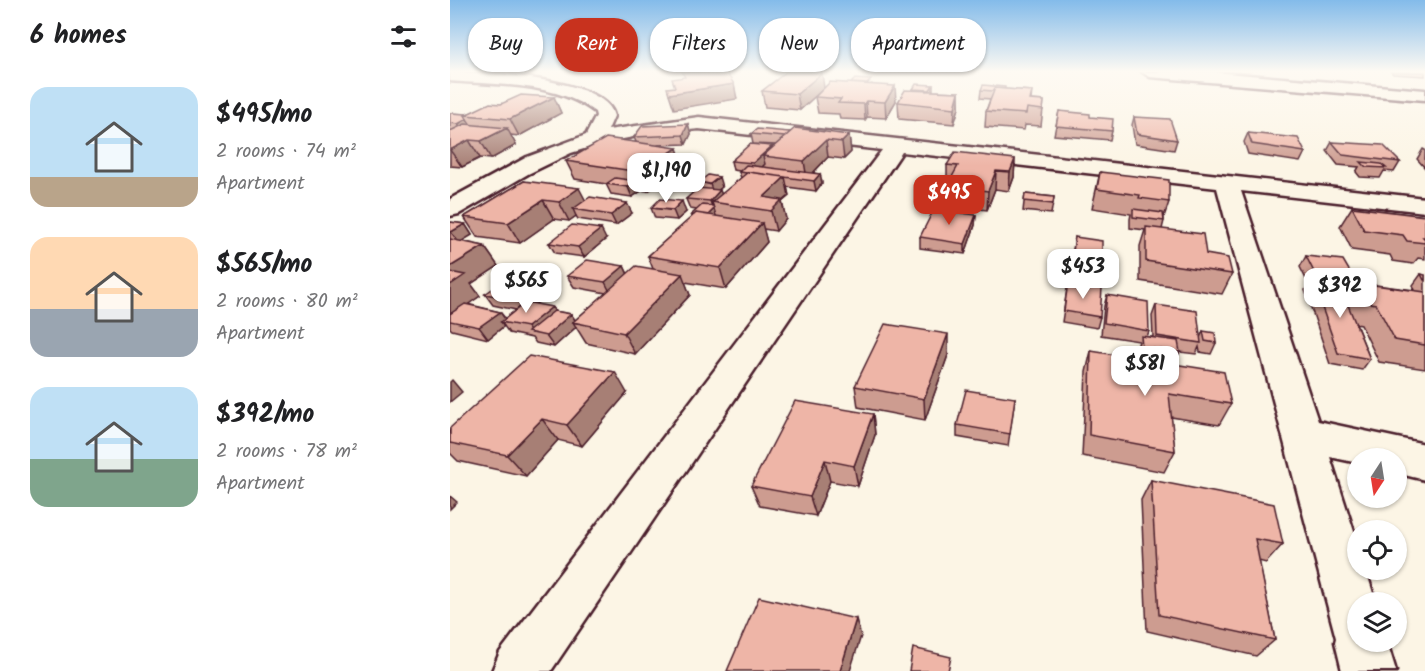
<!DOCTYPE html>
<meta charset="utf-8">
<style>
body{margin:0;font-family:Kalam,sans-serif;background:#f6f6f6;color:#202124;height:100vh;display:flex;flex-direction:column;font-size:22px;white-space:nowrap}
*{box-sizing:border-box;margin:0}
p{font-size:20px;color:#757577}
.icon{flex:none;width:33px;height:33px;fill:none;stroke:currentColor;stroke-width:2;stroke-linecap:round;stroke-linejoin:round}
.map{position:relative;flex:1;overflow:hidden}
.details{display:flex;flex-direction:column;background:#fff;width:450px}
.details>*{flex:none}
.banner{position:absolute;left:18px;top:18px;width:570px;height:54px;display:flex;gap:12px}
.needle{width:39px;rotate:192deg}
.controls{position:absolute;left:897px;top:448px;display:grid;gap:12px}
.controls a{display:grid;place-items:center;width:60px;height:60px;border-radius:50%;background:#fff;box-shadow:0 2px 4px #0004;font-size:30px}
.price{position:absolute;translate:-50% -51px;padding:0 14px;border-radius:12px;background:#fff;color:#222;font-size:20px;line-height:39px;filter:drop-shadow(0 2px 3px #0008)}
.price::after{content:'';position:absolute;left:50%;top:36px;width:18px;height:14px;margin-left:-9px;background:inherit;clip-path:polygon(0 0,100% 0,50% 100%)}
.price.current{background:#c8321e;color:#fff}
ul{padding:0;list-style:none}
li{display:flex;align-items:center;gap:18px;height:150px;padding:0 30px}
li span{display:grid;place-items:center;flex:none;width:168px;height:120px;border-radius:18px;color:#555}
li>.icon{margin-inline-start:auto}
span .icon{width:72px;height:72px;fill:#fffc;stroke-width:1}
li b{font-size:26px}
h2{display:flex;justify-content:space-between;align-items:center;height:72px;padding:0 30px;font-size:26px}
.chip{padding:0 21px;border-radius:24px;background:#fff;box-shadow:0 2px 4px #0004;font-size:21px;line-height:54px}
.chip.current{background:#c8321e;color:#fff}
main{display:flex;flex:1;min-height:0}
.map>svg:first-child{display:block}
</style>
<main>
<section class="details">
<h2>6 homes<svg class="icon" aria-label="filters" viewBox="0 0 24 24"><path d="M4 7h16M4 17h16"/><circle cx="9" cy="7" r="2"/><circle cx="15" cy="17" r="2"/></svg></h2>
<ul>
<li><span style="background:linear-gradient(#bfe0f5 75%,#b9a48a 0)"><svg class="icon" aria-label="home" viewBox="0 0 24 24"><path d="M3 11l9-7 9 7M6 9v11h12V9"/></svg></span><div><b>$495/mo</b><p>2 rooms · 74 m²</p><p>Apartment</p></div></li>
<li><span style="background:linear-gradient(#ffd9b3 60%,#9aa5b1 0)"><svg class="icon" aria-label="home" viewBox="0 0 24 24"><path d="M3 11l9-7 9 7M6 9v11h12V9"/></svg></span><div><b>$565/mo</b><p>2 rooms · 80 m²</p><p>Apartment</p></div></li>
<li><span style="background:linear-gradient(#bfe0f5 60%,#7fa58c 0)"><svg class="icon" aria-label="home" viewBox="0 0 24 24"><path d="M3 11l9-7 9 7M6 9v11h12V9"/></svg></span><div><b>$392/mo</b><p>2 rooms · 78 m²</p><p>Apartment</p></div></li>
</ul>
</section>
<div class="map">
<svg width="975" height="671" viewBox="0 0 975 671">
<rect width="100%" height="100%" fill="#fcf5e5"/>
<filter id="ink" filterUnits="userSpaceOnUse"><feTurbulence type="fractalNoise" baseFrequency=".0167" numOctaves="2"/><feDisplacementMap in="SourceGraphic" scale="12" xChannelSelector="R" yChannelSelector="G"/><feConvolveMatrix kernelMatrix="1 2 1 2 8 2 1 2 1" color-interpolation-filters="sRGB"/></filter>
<g filter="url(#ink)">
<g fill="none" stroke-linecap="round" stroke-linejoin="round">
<defs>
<path id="minor" d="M0,72C32,72 157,78 164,116L158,130L249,117L975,198V212L791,191L868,421L975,444V480L946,473V459H908V463L880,457L908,544V570H916L926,603H908V642H937L946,671H892L885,642L886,638L767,188L452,152L101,671H42L50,652L432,150L249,129L198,134L153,143L121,153L78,174L9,214L0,216V199L77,157L136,135L146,116L145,112C105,82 48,85 0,81Z
M692,72H764L975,90V100L700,77Z"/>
</defs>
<use href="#minor" stroke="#4a1f2b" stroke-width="5"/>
<use href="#minor" fill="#fcf5e5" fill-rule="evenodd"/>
</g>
<path fill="#cd9c90" stroke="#4a1f2b" stroke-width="1.5" d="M941,72H975V76L943,74Z
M422,84L446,101L436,118L417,117L415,120L390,119L389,114L368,113L365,97Z
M483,85V91L509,92V108L504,124L449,119L448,102L463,90V89Z
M374,88L350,110L315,107L312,91Z
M555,89L582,91L581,100L594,101L591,126L575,125L574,130L535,127L536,111L540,99L530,98L531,90Z
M104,97L111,113L69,136L60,135L66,145L41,159L30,158L12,167L0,166V113L16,114L51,104Z
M609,111L640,117L662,131L660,140L604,135Z
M684,117L727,140L724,150L685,144L682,125Z
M238,124L241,134L236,144L209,145L233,165L249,176L242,182L221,180L220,175L198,191L191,190V191L182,197L161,194L156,184L125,179L116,161L186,142L184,137Z
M340,132L399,135L401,152L394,159L378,157L363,173L370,174L372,183L366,191L337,187L339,196L332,202L336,219L326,231L313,229L317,242L276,289L235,282L240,295L185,354L136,343L126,327L104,347L86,343L82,338L59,333L54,326L38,339L2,330L0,328V222L15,224L22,235L11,241L34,246L48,266L21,284L30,296L17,304L50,312L55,318L66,310L43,305L35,294H97L85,304L104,311L121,314L125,320L156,293L124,287L117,276L174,266L178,274L203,269L198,256L242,217L241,215L247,210L240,209L236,199L251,189L249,182L272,187L268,190L272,194L291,178L289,172L290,171L283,170L281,161L322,148L325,145L303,144L301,134Z
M798,133L855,152L850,162L798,154L794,142Z
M882,142L950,162L944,172L934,171L930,178L910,177L906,172L909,167L888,165L877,151Z
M973,149L975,150V168L967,159Z
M565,159L564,177L559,191L545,189L537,210L497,205V186L499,184H497V165Z
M650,172L719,202L714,217V221L712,229L756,254L782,274L772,294L690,281V246L695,230L680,228V219L681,214L642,208Z
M74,181L135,200L182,213L166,225L128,219L126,216L119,221L104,219L70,243L27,237L14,217Z
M575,194L604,197L601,214L573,211Z
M902,207L975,216V259L968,258L963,264L943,261L940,255L902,250L890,226Z
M201,208L236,212L227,220L205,218Z
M526,215L525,225L515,254L470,248V237Z
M625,237L652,255L649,266L621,262Z
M156,239L134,257L105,253L99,243Z
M856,256L903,277L896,288H891L894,294L902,282L965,290L963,285L971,274L975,275V369L929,362L911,325L906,324L920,359L912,370L880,364L855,290L859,284L858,283L850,267Z
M618,282L650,317L647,328L612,322Z
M657,295L699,331L697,337H703L702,316L706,305L750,338L753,331L766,343L761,354L750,352L749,347L746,354L730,352L725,364L688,358L687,347L689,341L651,335L654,306Z
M641,351L781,404L769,425L721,417L725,451L714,472L632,456L636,372Z
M498,355L475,420L408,407L405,386Z
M177,393L132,446L108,440L76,476L8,461L0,453V428Z
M565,398L558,446L507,437V425Z
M423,414L425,435L408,486L380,481L366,516L310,506L301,486Z
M701,480L833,544L816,563L809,561L825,640L806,656L697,631L691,500Z"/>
<path fill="#a77f75" stroke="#4a1f2b" stroke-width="1.5" d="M372,73L374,88L350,110L347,94Z
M284,84L287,99L224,109L219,94Z
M445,86L446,101L436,118L435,102Z
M509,92V108L504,124L505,108Z
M104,97L111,113L69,136L60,119Z
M416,101L417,117L415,120L414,104Z
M17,119L23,128L13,133L8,124Z
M238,124L241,134L236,144L233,135Z
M57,128L66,145L41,159L31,141Z
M399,135L401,152L394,159L392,142Z
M19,140L30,158L12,167L0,150Z
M376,140L378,157L357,179L354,161Z
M322,146L324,155L313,156L315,164L306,173L303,163Z
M227,148L233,166L218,170L220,175L198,191L190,172Z
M565,159L564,177L559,191L560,172Z
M245,166L249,176L242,182L238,172Z
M546,171L545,189L537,210L538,191Z
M370,174L372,183L366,191L364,181Z
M269,177L272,187L263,194L260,184Z
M335,177L339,196L332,202L336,219L326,231L321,211L314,197Z
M187,181L191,191L182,197L178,187Z
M129,188L139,207L123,209L126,216L119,221L109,202Z
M270,190L274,201L262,202L267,219L256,217L263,210L260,201Z
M93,200L104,219L70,243L58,223Z
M232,201L236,212L227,220L223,210Z
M177,203L182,213L166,225L161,215Z
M526,215L525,225L515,254V244Z
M312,223L317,242L276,289L270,268Z
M15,224L22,235L9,243L1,232Z
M151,229L156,239L134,257L128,247Z
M34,246L48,266L21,284L30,296L0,317V267Z
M174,266L179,277L161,294L155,282Z
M232,274L240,295L185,354L174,333Z
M90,283L97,294L76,312L68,300Z
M102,307L109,318L81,333L77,327Z
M50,312L58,323L51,322L54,326L38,339L29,327Z
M121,314L127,323L123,322L126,327L104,347L96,336Z
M498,334V355L475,420L474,399Z
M165,372L177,393L132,446L117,425Z
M2,380L12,392L0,402V382Z
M423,414L425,435L408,486L404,466Z
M92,419L108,440L76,476L57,455Z
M375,460L380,481L366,516L360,497Z
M0,496L7,502L0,509Z
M406,619L411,636L400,671H390Z"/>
<path fill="#eeb5a7" stroke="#4a1f2b" stroke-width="1.5" d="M232,72H276L284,84L219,94L217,88L225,87L222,79L235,77Z
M336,72H366L372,73L347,94L312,91Z
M405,79L421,80L417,84L401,83Z
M380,82L445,86L435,102L416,101L414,104L388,103L391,99L365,97Z
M466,84L483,85L480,90L463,89Z
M533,85L555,87V89L545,88L543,91L531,90Z
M545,88L582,91L580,100L594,101L593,110L577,108L576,114L536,111Z
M455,90L509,92L505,108L448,102Z
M71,95L104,97L60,119L15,115L40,103L51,104Z
M609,111L640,114V117L663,119L662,131L606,126Z
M0,113L16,114L15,115L17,119L8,124L0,123Z
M684,117L720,119L727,140L687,134Z
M15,124L57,128L31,141L19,140L0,150V131Z
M238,124L233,135L184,137L192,126Z
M345,128L399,135L392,142L376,140L354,161L313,156Z
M307,129L340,132L335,137L301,134Z
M798,133L848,138L855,152L802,144Z
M156,138L227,148L190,172L116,161Z
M882,142L933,145L950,162L893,155Z
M300,144L322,146L303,163L281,161Z
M505,152L565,159L560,172L546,171L538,191L497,186L508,166L497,165Z
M911,162L931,164L936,168L916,167Z
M225,164L245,166L238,172L218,170Z
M296,165L370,174L364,181L298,172L297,173L289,172Z
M298,172L335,177L314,197L332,200L321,211L262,202Z
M650,172L719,180V202L689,198L690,195L647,189Z
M258,175L269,177L260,184L249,182Z
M165,178L187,181L178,187L156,184Z
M74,181L129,188L109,202L93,200L58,223L14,217Z
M248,188L270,190L260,201L236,199Z
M575,194L604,197L603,204L574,201Z
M140,197L177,203L161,215L123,209Z
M210,199L232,201L223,210L201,208Z
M252,205L263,206L264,209L258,215L246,213L244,215H241Z
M902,207L975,216V237H973L975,239V243L957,241L953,235L914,230Z
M484,209L526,215L515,244L470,237Z
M683,209L713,213L714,221L683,217Z
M246,213L312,223L270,268L198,256Z
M0,222L15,224L1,232H0Z
M122,225L151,229L128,247L99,243Z
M696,227L753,234L756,254L778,258L782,274L696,261Z
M625,237L652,241V255L623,252Z
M0,239L34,246L0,267Z
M856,256L893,260L903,277L864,272Z
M137,260L174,266L155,282L117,276Z
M186,266L232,274L174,333L123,322Z
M0,272L15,275L0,285Z
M971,274L975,275V280H974Z
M58,278L90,283L68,300L35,294Z
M862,279L889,283L920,359L888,353Z
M618,282L652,288L650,317L614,311Z
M902,282L975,292V345L945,340L926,304L913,302Z
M657,295L698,302L699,331L654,323Z
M76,302L102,307L77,327L51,322Z
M15,304L50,312L29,327L0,321V314Z
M706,305L747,311L751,343L707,336Z
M104,311L121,314L96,336L78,332Z
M435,324L498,334L474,399L405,386Z
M753,331L765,333L766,343L755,341Z
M691,336L728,341L730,352L692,347Z
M641,351L774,372L781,404L719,394L725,451L639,435Z
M79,356L165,372L117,425L92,419L57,455L0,443V428Z
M516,390L565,398L560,434L507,425Z
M345,401L423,414L404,466L375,460L360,497L301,486Z
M701,480L824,504L833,544L805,539L825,640L709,615Z
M309,597L406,619L390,671H277Z
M463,648L501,657L498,671H459Z"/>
</g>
<linearGradient id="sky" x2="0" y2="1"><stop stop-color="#83bbea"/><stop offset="0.43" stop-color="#fefaf3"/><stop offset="1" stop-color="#fefaf3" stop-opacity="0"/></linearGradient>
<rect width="975" height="166" fill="url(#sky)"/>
</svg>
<div class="controls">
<a><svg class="needle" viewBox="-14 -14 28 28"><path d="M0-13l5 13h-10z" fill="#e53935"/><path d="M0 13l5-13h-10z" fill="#757577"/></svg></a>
<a><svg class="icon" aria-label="locate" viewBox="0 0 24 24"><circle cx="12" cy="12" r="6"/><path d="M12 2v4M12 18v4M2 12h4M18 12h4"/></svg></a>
<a><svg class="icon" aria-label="layers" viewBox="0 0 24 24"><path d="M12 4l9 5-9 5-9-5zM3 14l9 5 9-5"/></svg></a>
</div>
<b class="price" style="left:216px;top:204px">$1,190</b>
<b class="price current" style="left:499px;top:226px">$495</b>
<b class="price" style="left:633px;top:300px">$453</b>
<b class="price" style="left:76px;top:314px">$565</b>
<b class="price" style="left:890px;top:319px">$392</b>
<b class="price" style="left:695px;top:397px">$581</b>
<div class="banner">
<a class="chip">Buy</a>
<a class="chip current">Rent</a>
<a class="chip">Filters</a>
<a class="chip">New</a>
<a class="chip">Apartment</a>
</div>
</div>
</main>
